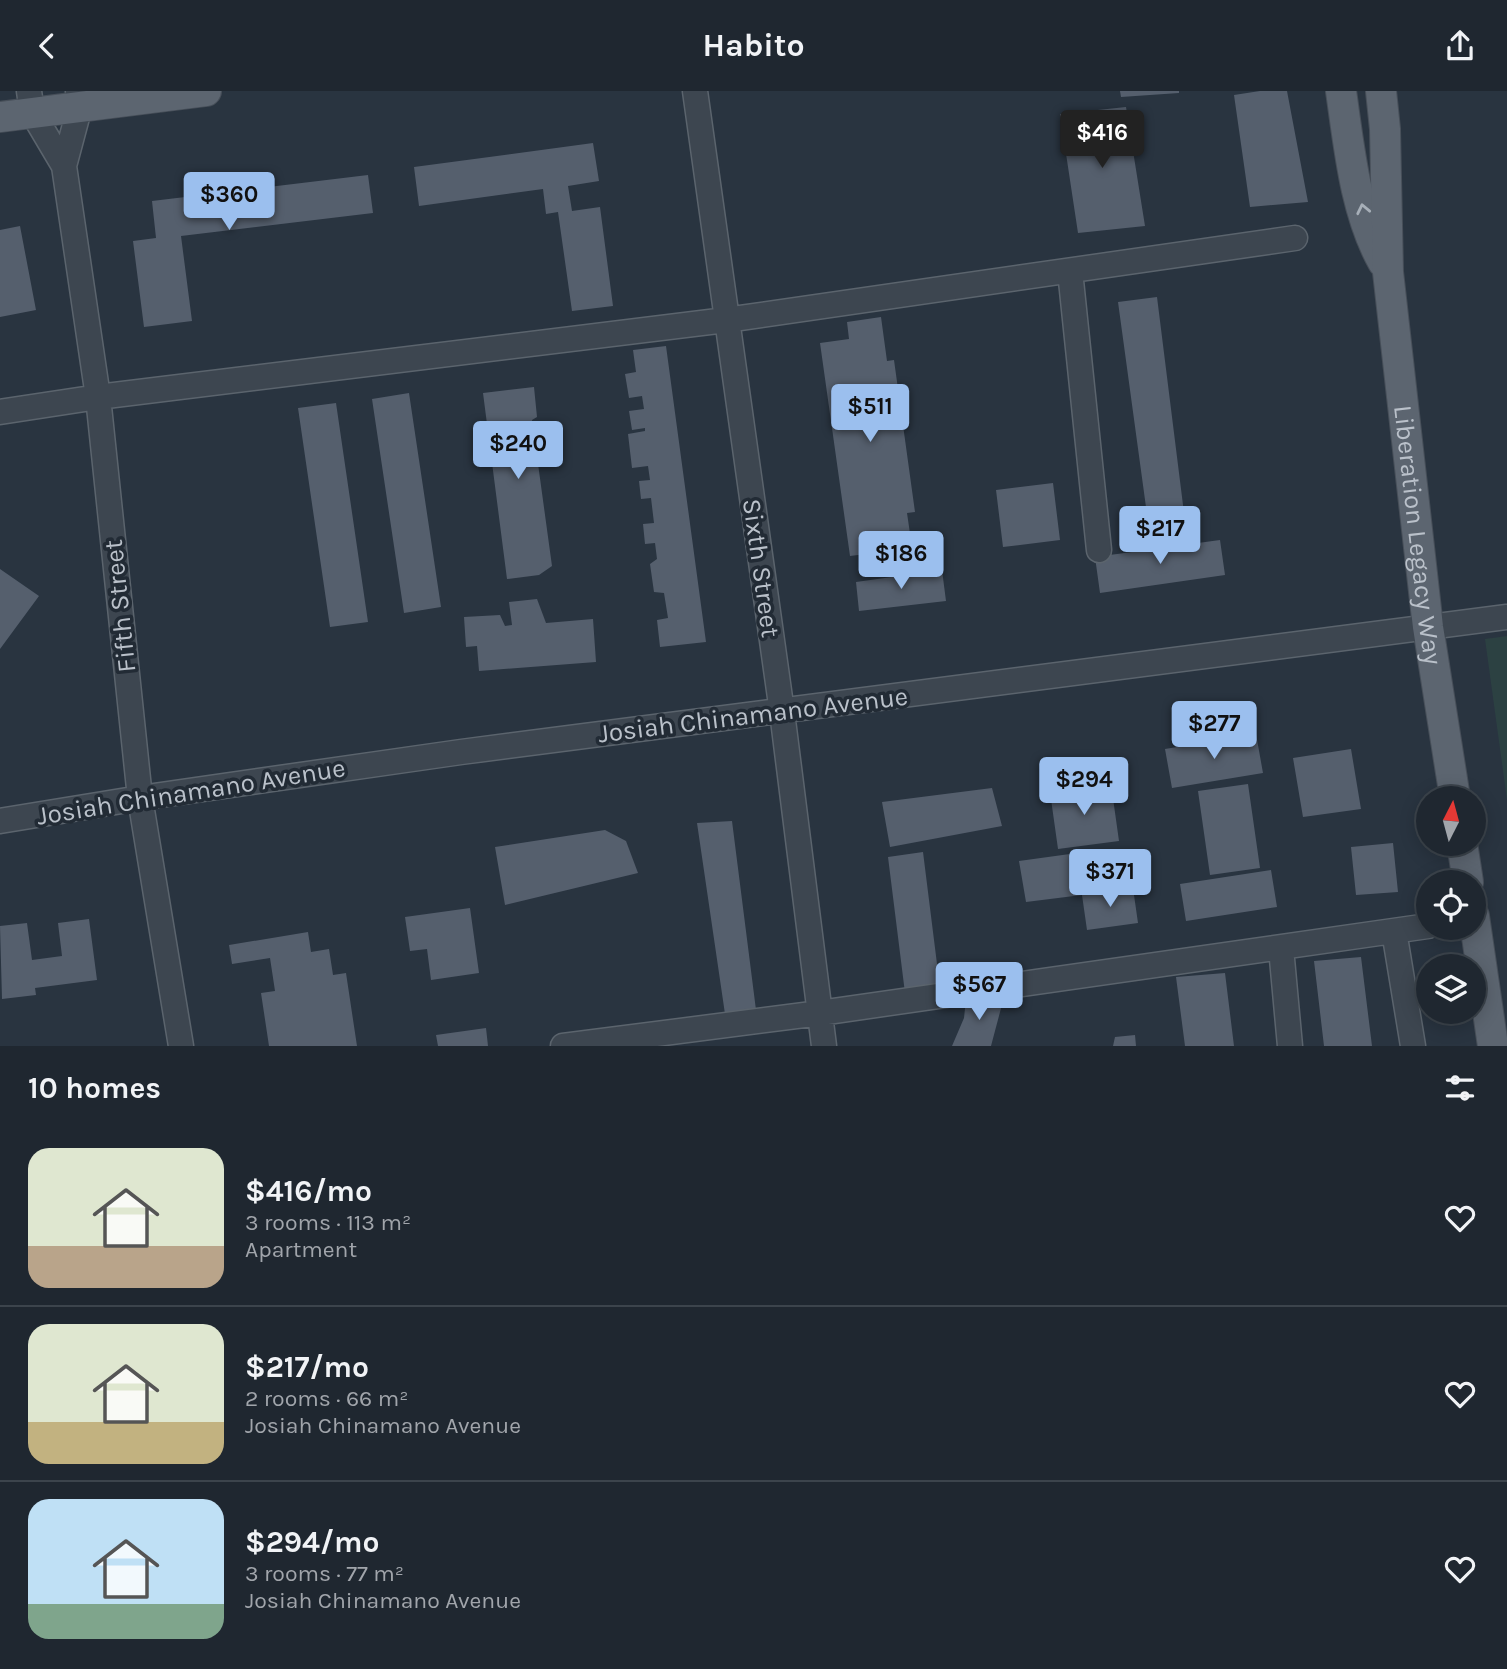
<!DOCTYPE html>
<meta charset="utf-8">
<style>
body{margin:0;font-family:Karla,sans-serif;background:#272f38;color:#f1f3f6;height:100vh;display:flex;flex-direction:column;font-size:26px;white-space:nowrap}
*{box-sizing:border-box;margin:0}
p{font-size:23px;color:#a1a5ab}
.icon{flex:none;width:38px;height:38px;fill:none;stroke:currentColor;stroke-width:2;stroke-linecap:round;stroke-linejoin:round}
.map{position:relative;height:955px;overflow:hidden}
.panel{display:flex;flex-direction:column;background:#1f2730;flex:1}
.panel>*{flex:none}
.needle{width:46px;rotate:6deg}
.buttons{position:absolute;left:1416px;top:695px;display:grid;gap:14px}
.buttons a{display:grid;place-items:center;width:70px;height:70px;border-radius:50%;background:#1f2730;box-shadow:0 4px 18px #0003,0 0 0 2px #3c444c;font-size:35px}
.price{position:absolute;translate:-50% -60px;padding:0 16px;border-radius:7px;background:#9bbfee;color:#111;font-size:23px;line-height:46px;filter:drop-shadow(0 2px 4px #0008)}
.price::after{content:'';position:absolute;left:50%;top:42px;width:21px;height:16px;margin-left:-10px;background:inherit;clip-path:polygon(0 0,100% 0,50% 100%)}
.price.selected{background:#222;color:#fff}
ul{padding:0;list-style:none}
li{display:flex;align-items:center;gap:21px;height:175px;padding:0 28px}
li+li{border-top:2px solid #3c444c}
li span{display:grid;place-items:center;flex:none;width:196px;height:140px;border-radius:21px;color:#555}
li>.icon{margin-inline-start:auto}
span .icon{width:84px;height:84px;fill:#fffc;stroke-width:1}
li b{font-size:30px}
h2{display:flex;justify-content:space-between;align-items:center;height:84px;padding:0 28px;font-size:30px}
header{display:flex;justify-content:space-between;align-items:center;height:91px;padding:0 28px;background:#1f2730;font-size:32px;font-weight:700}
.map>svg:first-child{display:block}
</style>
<header><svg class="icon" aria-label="back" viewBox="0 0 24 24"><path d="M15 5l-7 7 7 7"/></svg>Habito<svg class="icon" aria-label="share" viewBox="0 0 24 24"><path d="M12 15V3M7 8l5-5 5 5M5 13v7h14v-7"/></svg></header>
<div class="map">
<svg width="1507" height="955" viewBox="0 0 1507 955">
<rect width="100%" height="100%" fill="#293440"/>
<path fill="#2c4142" d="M1507,545V709L1485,548Z"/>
<path fill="#555f6d" d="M1120,0H1179V2L1121,6Z
M1260,0H1287L1308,111L1250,116L1234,4Z
M1126,16L1145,135L1078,142L1060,23Z
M593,52L599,90L568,95L572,120L600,116L613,215L572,220L558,121L546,123L543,98L419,115L414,76Z
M368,84L373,122L181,145L192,230L144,236L133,150L156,147L152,110Z
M20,135L36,219L0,226V139Z
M1157,206L1185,430L1169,439L1149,438L1118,211Z
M881,226L887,270L894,269L915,421L907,422L914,470L876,476L874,462L850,465L820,252L849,248L847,231Z
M666,255L706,551L660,556L657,529L668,527L664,502L654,501L650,473L657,468L655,452L645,453L643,433L654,432L651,407L641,408L639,390L650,389L648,375L632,377L628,343L645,340V337L632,339L629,320L644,318L642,305L629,307L625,283L636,281L633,259Z
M534,296L537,326L532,329L552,475L539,484L507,488L483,302Z
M409,302L441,516L404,522L372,308Z
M336,312L368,531L330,536L298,317Z
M1053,392L1060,449L1003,456L996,399Z
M1220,449L1225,484L1100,502L1095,466Z
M0,478L39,505L0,558Z
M942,479L946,510L859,520L856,491Z
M537,508L546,532L593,528L596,571L479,580L477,555L466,556L464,526L500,524L505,535L512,534L509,511Z
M1256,643L1263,682L1172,697L1165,658Z
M1351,658L1361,718L1303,726L1293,667Z
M1111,693L1119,750L1058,758L1050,701Z
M1248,693L1260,777L1210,784L1198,700Z
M992,697L1002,735L890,756L882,711Z
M732,730L756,919L725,923L697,732Z
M605,739L626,750L638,782L505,814L495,756Z
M1393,752L1398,801L1356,804L1351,756Z
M923,761L940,897L905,902L888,766Z
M1077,762L1082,804L1026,811L1019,770Z
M1271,779L1277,816L1186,830L1180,793Z
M1133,797L1138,832L1087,839L1082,804Z
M470,817L479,882L431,889L427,858L410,860L405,826Z
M89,828L97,889L35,897L36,904L2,908L0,835L27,832L32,869L62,865L58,832Z
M308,841L311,861L329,858L333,884L346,882L357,955H269L261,902L275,900L270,867L232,873L229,854Z
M1361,866L1372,955H1324L1314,870Z
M1225,882L1234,955H1185L1176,886Z
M1004,906L991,955H952L964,927L966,908Z
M486,937L488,955H438L436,944Z
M1135,944L1136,955H1113L1115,946Z"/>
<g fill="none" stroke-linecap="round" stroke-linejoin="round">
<defs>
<path id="minor" d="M29,0L32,21L64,75L98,306L140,707L181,955
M695,0L782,621L824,955
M64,75L80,15L78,0
M1070,180L1099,459
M0,321L98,306L726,229L1295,147
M0,730L140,707L461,661L1507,526
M1394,840L1413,955
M1281,857L1290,955
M563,955L820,922L1428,835"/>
<g id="major">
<path d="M1341,0C1349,55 1355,122 1383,171"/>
<path id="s1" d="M1381,0L1385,38L1388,181L1428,536L1455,707"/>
<path d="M0,26L206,0"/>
<path d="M1462,752L1468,791"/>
<path d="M1474,825L1493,955"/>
</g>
</defs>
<use href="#minor" stroke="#5b646d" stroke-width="27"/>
<use href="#major" stroke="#474f59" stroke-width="32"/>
<use href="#minor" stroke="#3d4650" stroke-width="24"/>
<use href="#major" stroke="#5c6570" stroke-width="30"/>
</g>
<defs><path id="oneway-chevron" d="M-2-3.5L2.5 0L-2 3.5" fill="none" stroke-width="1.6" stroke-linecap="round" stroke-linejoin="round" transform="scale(1.75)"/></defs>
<use stroke="#a7afb8" href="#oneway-chevron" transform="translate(1363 118) rotate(-102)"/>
<g text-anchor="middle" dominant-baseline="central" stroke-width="7" stroke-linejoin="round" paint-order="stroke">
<g font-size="26" fill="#bac1ca" stroke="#222b35">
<text stroke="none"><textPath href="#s1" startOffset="446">Liberation Legacy Way</textPath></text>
<text transform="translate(761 477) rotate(82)">Sixth Street</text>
<text transform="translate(120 515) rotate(-96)">Fifth Street</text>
<text transform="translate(753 624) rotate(-7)">Josiah Chinamano Avenue</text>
<text transform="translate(191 701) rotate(-9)">Josiah Chinamano Avenue</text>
</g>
</g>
</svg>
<div class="buttons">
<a><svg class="needle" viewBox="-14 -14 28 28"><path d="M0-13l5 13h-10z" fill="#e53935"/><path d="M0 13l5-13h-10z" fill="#a1a5ab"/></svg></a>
<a><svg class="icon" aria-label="locate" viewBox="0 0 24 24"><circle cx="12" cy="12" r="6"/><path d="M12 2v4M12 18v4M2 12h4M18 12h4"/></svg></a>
<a><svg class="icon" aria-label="layers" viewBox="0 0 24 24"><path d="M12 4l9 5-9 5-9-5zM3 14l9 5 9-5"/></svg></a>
</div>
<b class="price selected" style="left:1102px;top:79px">$416</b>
<b class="price" style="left:229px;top:141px">$360</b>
<b class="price" style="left:870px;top:353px">$511</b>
<b class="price" style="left:518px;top:390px">$240</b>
<b class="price" style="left:1160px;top:475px">$217</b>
<b class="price" style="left:901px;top:500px">$186</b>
<b class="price" style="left:1214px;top:670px">$277</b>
<b class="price" style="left:1084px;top:726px">$294</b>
<b class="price" style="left:1110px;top:818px">$371</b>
<b class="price" style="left:979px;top:931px">$567</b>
</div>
<section class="panel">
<h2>10 homes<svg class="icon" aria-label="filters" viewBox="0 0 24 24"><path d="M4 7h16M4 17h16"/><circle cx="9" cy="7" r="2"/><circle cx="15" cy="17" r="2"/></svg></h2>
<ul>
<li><span style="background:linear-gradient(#dfe7d0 70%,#b9a48a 0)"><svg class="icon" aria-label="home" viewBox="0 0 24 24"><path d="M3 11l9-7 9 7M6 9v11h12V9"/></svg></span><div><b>$416/mo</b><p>3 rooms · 113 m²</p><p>Apartment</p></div><svg class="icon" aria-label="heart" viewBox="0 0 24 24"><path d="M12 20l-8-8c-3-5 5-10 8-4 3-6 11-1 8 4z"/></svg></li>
<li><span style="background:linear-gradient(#dfe7d0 70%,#c2b280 0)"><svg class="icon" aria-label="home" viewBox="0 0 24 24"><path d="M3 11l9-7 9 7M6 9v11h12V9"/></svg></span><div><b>$217/mo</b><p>2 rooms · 66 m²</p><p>Josiah Chinamano Avenue</p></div><svg class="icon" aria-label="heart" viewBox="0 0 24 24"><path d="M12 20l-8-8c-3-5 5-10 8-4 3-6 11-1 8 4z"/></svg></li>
<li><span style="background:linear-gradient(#bfe0f5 75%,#7fa58c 0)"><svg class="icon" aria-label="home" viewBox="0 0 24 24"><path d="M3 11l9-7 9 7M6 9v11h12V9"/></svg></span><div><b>$294/mo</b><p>3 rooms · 77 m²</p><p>Josiah Chinamano Avenue</p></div><svg class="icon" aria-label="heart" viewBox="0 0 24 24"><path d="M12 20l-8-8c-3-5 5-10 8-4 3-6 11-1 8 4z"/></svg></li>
</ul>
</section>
